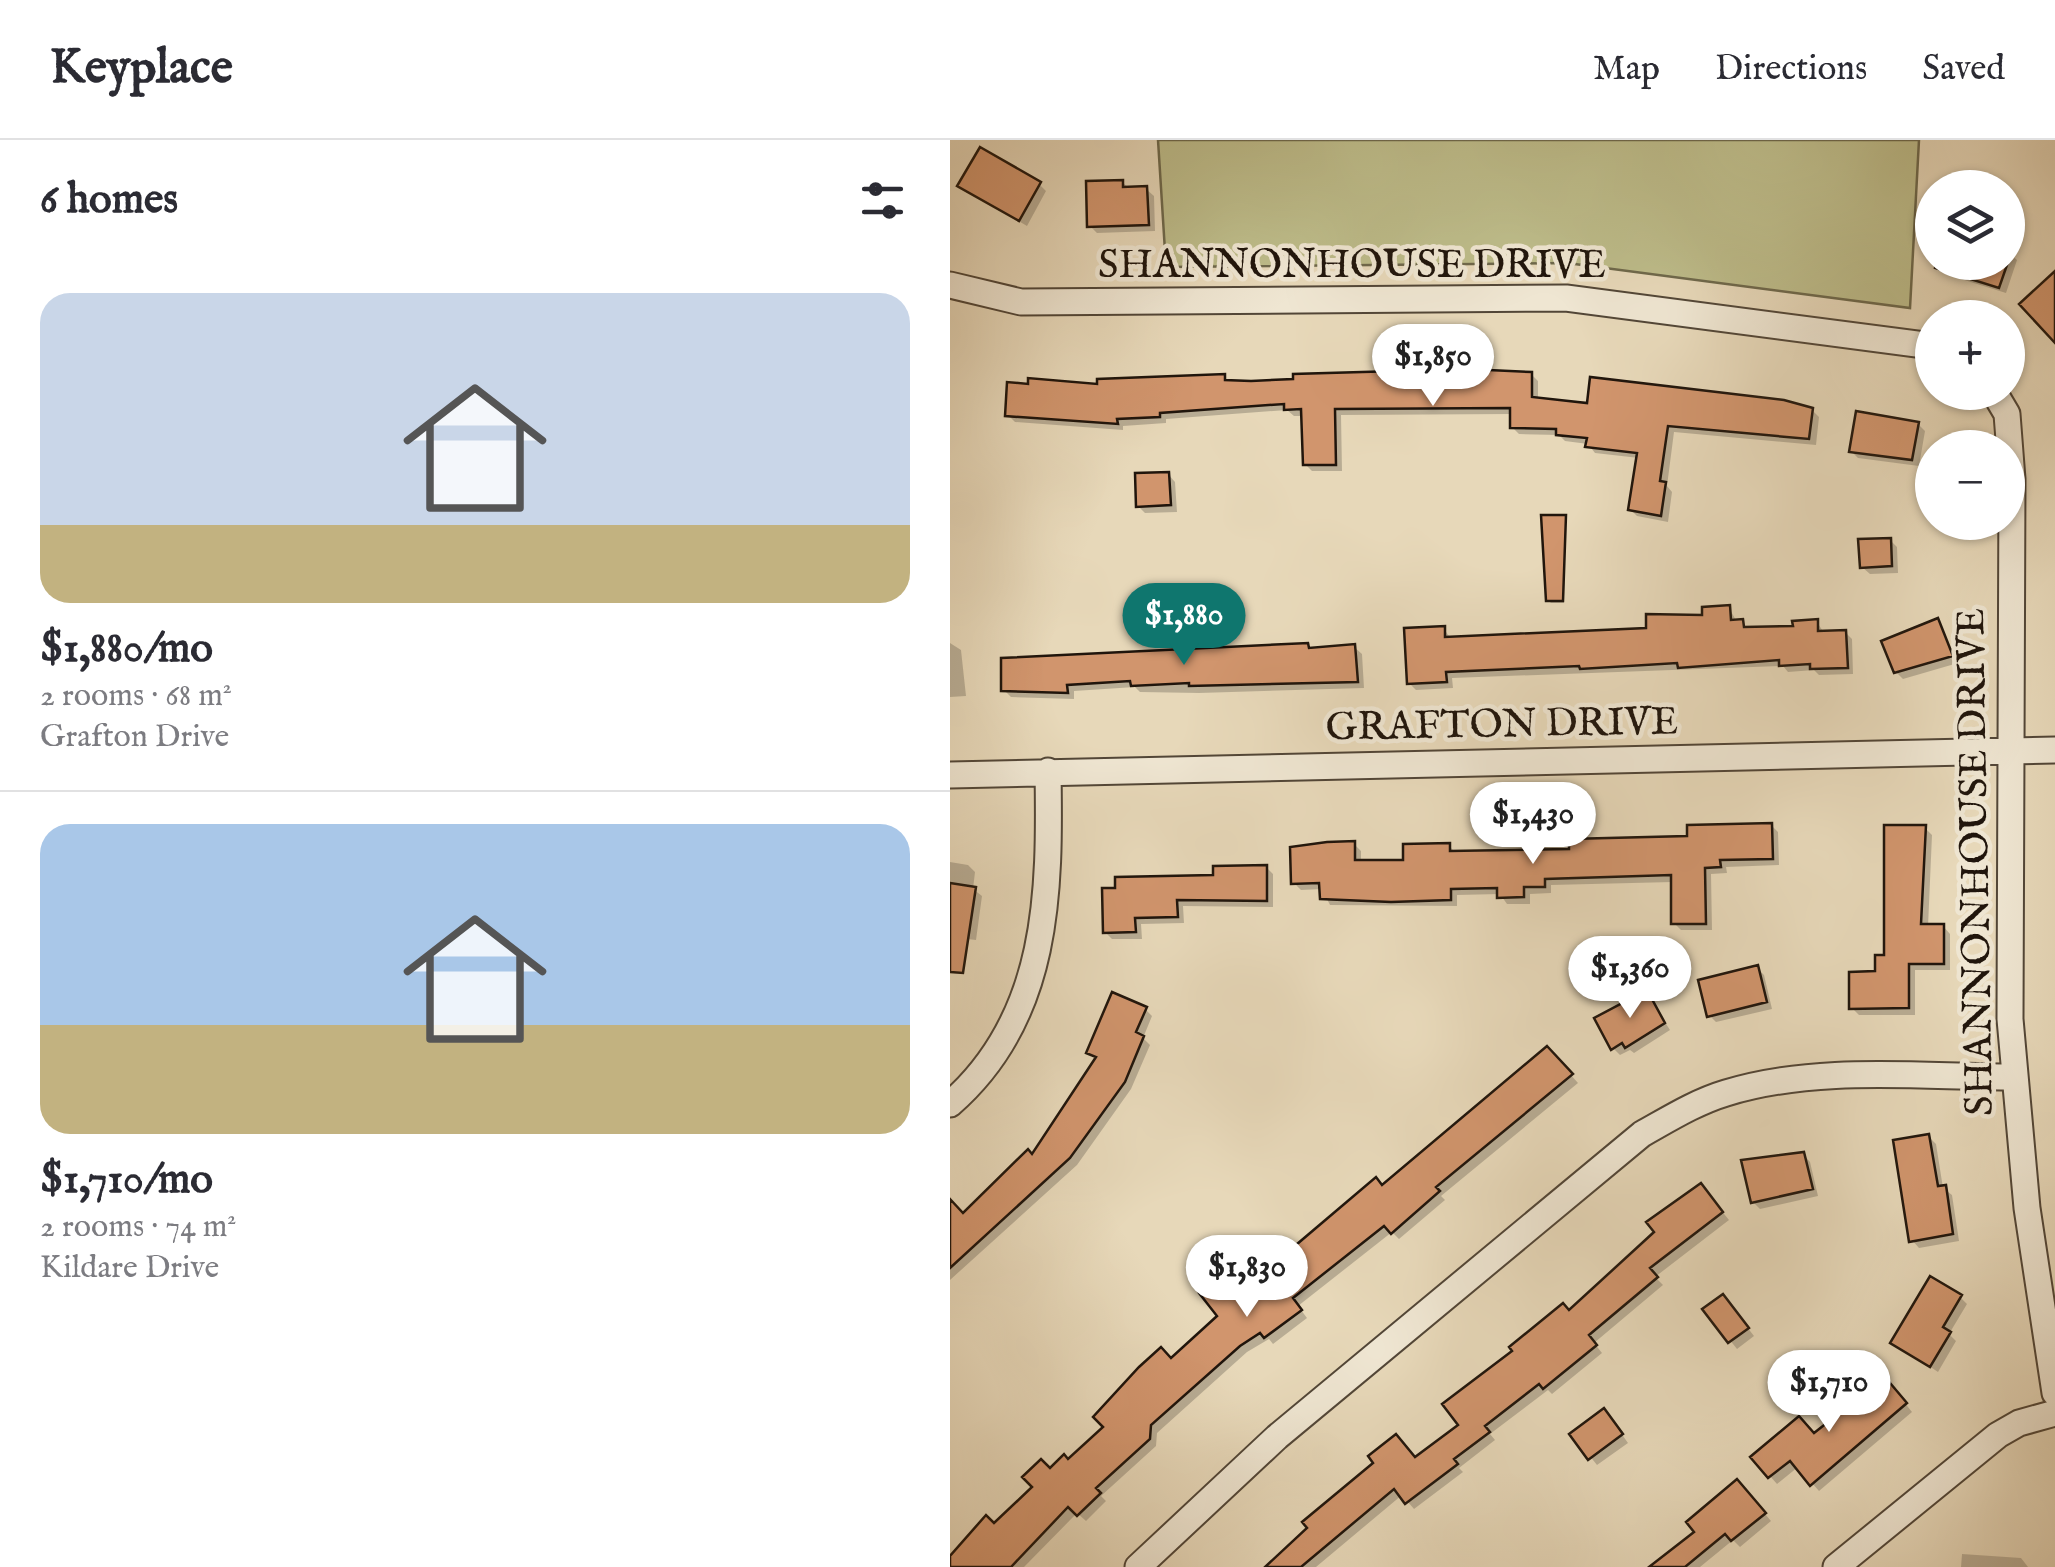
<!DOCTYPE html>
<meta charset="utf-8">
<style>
body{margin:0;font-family:"IM FELL English",serif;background:#f2f2f3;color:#2b2b33;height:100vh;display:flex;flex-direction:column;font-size:38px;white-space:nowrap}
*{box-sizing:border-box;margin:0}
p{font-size:32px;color:#7c7c81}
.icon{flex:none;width:55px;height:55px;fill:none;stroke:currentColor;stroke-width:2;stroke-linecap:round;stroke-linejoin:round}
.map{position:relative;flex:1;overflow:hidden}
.drawer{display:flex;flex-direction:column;background:#fff;width:950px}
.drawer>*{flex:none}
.controls{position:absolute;left:965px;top:30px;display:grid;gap:20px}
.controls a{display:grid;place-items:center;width:110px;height:110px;border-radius:50%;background:#fff;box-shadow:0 2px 8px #0004;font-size:50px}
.price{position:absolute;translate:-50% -85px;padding:0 22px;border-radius:35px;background:#fff;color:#222;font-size:32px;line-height:65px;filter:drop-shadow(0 2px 5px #0008)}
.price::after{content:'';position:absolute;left:50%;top:60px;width:30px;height:22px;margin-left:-15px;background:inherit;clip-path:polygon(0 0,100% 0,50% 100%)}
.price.current{background:#0f766e;color:#fff}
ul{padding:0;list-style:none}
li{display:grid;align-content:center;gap:20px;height:530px;padding:0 40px}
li+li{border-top:2px solid #e1e1e2}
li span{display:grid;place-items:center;height:310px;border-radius:30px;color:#555}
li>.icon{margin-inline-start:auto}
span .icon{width:180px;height:180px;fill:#fffc;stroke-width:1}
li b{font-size:42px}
h2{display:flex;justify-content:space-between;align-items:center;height:120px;padding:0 40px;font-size:42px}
header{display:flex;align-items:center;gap:60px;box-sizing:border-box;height:140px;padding:0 50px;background:#fff;border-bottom:2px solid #e1e1e2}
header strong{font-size:48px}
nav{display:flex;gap:55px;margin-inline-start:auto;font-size:35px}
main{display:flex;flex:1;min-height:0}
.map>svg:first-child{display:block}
</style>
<header>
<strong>Keyplace</strong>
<nav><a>Map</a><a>Directions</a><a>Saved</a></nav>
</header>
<main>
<section class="drawer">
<h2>6 homes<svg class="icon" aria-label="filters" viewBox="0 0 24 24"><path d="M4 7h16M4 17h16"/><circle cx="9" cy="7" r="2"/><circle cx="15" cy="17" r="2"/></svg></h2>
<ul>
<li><span style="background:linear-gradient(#c9d6e8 75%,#c2b280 0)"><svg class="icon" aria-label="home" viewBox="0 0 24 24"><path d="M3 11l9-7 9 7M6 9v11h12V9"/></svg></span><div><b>$1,880/mo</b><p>2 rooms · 68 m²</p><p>Grafton Drive</p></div></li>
<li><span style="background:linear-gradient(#a9c7e8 65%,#c2b280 0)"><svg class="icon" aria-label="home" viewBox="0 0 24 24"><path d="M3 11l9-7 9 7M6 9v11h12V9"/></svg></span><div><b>$1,710/mo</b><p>2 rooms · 74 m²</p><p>Kildare Drive</p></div></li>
</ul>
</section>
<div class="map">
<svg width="1105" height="1427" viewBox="0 0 1105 1427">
<rect width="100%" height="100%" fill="#e7d8b9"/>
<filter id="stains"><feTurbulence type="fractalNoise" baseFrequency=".002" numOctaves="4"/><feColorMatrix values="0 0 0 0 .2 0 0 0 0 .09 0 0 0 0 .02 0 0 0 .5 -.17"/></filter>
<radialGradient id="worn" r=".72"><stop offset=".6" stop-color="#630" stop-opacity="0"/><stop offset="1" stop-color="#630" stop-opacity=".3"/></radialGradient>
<path fill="#bdbc8a" stroke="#6e684b" stroke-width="2.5" d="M208,0H969L960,168L617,123L216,127Z"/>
<path fill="#0003" d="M172,42L180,49H196L204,56L205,91L147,93L140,86Z
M89,44L96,51L77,86L10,46Z
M1058,112L1067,120L1056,153L995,134L988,127L1058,122Z
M581,234L588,241V260L862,270L869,277L866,305L724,292L717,346L722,352L718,382L687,376L680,369L689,318L645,313L638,304L615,301L609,295L569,294L562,287L563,274L391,275L392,331H362L355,324L354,276H344L337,270L216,279V283L173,286V290L65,282L58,275L150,246L274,237L279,242Z
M968,284L975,291L969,326L908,318L901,311Z
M218,334L225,342L227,372L195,373L188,366Z
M615,378L614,463H601L598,460Z
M940,400L947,407L948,433L920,434L912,427Z
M779,468L787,482L800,489L846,488L867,482L874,493L895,492L902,499L903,534L869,535L864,530L838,532L833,526L502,538L503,548L466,550L459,543L494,489L501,499L698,491Z
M987,481L1008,523L953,539L946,532Z
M0,503L11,510L16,556L0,557Z
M404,507L412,514L414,548L249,553L190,552L185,547L124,551V559L61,557L54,550L213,510Z
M821,685L828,692L829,725L776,727L777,733L761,734L762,790H731L724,783L723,742L601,745V753L580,754V764H557L550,754L507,755V766L380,765L372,749L351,750L344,743L404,704L411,711V723L456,722L499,706L507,714L622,712Z
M975,688L982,695L978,787L993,786L1000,794V830H965V875H909L902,868L936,817Z
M0,722L18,725L25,732L23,749L32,756L26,800L0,797Z
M316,727L323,734V767L233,766L234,783L191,784L192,799H162L155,792L266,737Z
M807,828L814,835L822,869L766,882L759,875Z
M696,853L720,890L684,913L680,910L670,915L663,908Z
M195,869L202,876L193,898L200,905L181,949L127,1025L0,1140V1079L13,1076L83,1018L147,920L139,912Z
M604,916L628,943L491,1056L495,1060L449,1099L442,1092L348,1166L357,1178L323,1204L319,1199L297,1212L207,1293L206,1306L151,1356L156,1361L136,1381L127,1373L74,1427L0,1426V1419L45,1386L100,1331L118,1323L270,1176L284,1150L320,1130L433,1048Z
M979,997L986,1004L993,1048L1002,1055L1009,1101L969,1108L962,1100Z
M853,1014L860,1022L868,1056L810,1069L803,1062Z
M758,1054L779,1080L705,1137L713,1145L644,1203L652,1213L602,1254L598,1250L540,1294L545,1300L509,1328L513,1332L464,1369L452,1355L366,1427H319L512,1286L620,1173Z
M1010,1157L1017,1164L999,1194L1006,1201L988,1232L943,1202Z
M779,1164L804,1196L787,1209L756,1170Z
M942,1247L962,1272L869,1351L848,1327L827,1344L803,1317L864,1296Z
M661,1279L678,1303L647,1325L623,1295Z
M794,1349L821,1381L790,1407L783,1400L750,1427H703Z
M1012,1414L1071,1418L1078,1427H1011Z"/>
<path fill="#d1956d" stroke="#20150c" stroke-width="2.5" d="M30,7L91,42L69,81L7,46Z
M173,40V47L197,46L199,85L137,87L136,41Z
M986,122H1058L1049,148L985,128Z
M1105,131V203L1069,164Z
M517,229L582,232V257L637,263L640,237L834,260L863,268L859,299L718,286L710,341L716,342L711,376L678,370L687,313L635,307L637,298L606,295V289L560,288V268L385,269L386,325H353L351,269L334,270V264L210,273V277L167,279L168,284L55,276L57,242L78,244V238L147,244V239L275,234V240L301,241L343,239V234Z
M906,271L969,282L962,320L899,312Z
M219,332L221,365L186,367L185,333Z
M591,375H616L613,461H596Z
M941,398L942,426L910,428L908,399Z
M780,465L781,480L793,479L794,487L843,486L842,481L868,479V491L896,490L898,528L860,529V524L829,526V520L728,528L727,523L630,529L629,526L496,532L497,542L457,544L454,488L495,486V497L696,488V474L752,475V467Z
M988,478L1003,516L944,533L931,501Z
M358,503L359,508L405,504L408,542L239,546V543L181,546L180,541L117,545L118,553L51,551V518Z
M822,683L823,719L770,720L771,727L755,728L756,784H721V735L595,739V747H574V757L547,758V748L501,749V760L441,762L370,759L369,743L341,744L340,707L377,702L405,701V720H453V704L500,703V711L619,709V699L737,696V685Z
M934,685H976L971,784H994V824H959V868L899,869V832L925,831V815H934Z
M317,725V761L227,760L228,777L185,778L186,792L153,793L152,748H165V737L263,735V726Z
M0,743L26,747L13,833L0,832Z
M808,825L817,862L757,877L748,840Z
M697,850L715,883L675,908L672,903L661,910L644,878Z
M162,852L197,867L186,892L194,896L175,942L120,1018L0,1128V1059L13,1073L78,1009L82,1014L146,917L136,913Z
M597,906L623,934L486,1047L490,1051L441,1094L434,1086L343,1158L352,1170L314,1198L310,1193L290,1206L201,1285L200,1299L146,1348L151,1353L127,1376L118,1367L61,1427H0V1416L36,1375L44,1383L82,1347L72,1337L91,1319L100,1328L114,1314L118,1319L153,1287L143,1277L189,1227L211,1207L221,1218L267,1176L249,1153L273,1135L283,1147L316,1122L320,1127L426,1037L432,1045Z
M979,994L988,1046L996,1045L1003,1094L959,1102L943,1000Z
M854,1012L863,1049L801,1063L791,1020Z
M751,1043L773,1072L700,1128L708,1137L639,1195L647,1205L593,1249L589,1244L535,1286L540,1292L504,1319L508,1324L455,1364L444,1349L351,1427H315L357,1388L352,1382L423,1323L418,1316L446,1294L465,1317L508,1285L492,1264L562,1211L559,1207L613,1163L619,1170L704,1092L696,1082Z
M980,1136L1012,1155L993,1187L1001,1192L980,1227L940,1203Z
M773,1154L799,1188L778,1203L752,1169Z
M935,1237L957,1263L860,1346L840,1321L818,1338L800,1317L849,1276L864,1293Z
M654,1268L673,1294L638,1320L619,1294Z
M787,1339L816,1373L781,1401L775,1394L735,1427H699L744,1392L736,1382Z"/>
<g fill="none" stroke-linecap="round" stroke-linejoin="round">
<defs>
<path id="street" d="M0,145L71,162L616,158L982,206
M1044,252L1057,274L1062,339L1060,879L1077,1068L1105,1253
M0,635L1105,610
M0,964C100,877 100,751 98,631
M188,1427L327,1297L692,994C719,979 746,962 776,953C867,925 970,937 1063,937
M886,1427L1048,1295L1069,1283L1105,1273"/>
</defs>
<use href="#street" stroke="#524637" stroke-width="29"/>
<use href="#street" stroke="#efe6d2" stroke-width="25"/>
</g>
<g text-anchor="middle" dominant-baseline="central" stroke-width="9" stroke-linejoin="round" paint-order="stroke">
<g font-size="40" fill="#20150c" stroke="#efe6d2">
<text x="402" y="126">SHANNONHOUSE DRIVE</text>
<text transform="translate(552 586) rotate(-1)">GRAFTON DRIVE</text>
<text transform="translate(1027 722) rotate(-91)">SHANNONHOUSE DRIVE</text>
</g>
</g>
<rect width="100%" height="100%" filter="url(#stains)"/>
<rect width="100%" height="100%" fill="url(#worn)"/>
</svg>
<div class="controls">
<a><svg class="icon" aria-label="layers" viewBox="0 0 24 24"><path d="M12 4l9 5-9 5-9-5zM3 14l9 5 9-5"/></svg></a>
<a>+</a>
<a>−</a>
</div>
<b class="price" style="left:483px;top:269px">$1,850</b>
<b class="price current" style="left:234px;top:528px">$1,880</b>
<b class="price" style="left:583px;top:727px">$1,430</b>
<b class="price" style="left:680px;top:881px">$1,360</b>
<b class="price" style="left:297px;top:1180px">$1,830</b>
<b class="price" style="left:879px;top:1295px">$1,710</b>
</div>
</main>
